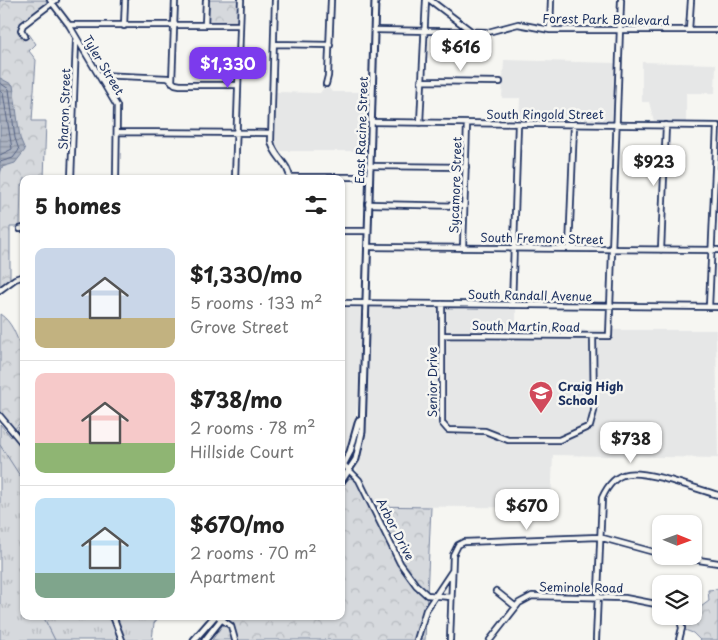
<!DOCTYPE html>
<meta charset="utf-8">
<style>
body{margin:0;font-family:"Playpen Sans",sans-serif;background:#f6f6f6;color:#222;height:100vh;display:flex;flex-direction:column;font-size:19px;white-space:nowrap}
*{box-sizing:border-box;margin:0}
p{font-size:16px;color:#767676}
.icon{flex:none;width:28px;height:28px;fill:none;stroke:currentColor;stroke-width:2;stroke-linecap:round;stroke-linejoin:round}
.map{position:relative;flex:1;overflow:hidden}
.drawer{position:absolute;left:20px;top:175px;width:325px;height:445px;display:flex;flex-direction:column;background:#fff;border-radius:10px;box-shadow:0 1px 4px #0004}
.drawer>*{flex:none}
.needle{width:32px;rotate:91deg}
.fabs{position:absolute;left:652px;top:515px;display:grid;gap:10px}
.fabs a{display:grid;place-items:center;width:50px;height:50px;border-radius:10px;background:#fff;box-shadow:0 1px 4px #0004;font-size:25px}
.price{position:absolute;translate:-50% -42px;padding:0 11px;border-radius:10px;background:#fff;color:#222;font-size:16px;line-height:32px;filter:drop-shadow(0 1px 2px #0008)}
.price::after{content:'';position:absolute;left:50%;top:30px;width:15px;height:11px;margin-left:-8px;background:inherit;clip-path:polygon(0 0,100% 0,50% 100%)}
.price.active{background:#7c3aed;color:#fff}
ul{padding:0;list-style:none}
li{display:flex;align-items:center;gap:15px;height:125px;padding:0 15px}
li+li{border-top:1px solid #e0e0e0}
li span{display:grid;place-items:center;flex:none;width:140px;height:100px;border-radius:10px;color:#555}
li>.icon{margin-inline-start:auto}
span .icon{width:60px;height:60px;fill:#fffc;stroke-width:1}
li b{font-size:21px}
h2{display:flex;justify-content:space-between;align-items:center;height:60px;padding:0 15px;font-size:21px}
.map>svg:first-child{display:block}
</style>
<div class="map">
<svg width="718" height="640" viewBox="0 0 718 640">
<defs>
<pattern id="grass-tufts" width="24" height="20" patternUnits="userSpaceOnUse" patternTransform="scale(1.25)"><rect width="24" height="20" fill="#d6d9dd"/><path d="M3 7l-1-3M5 7V3M7 7l1-3M15 17l-1-3M17 17v-4M19 17l1-3" fill="none" stroke="#b7bbc0"/></pattern>
<pattern id="park-crowns" width="20" height="18" patternUnits="userSpaceOnUse" patternTransform="scale(1.25)"><rect width="20" height="18" fill="#d6d9dd"/><path d="M2 6a3 3 0 1 1 6 0M12 15a3 3 0 1 1 6 0" fill="none" stroke="#b7bbc0"/></pattern>
<pattern id="water-rules" width="6" height="5" patternUnits="userSpaceOnUse" patternTransform="scale(1.25)"><rect width="6" height="5" fill="#abb2c0"/><path d="M0 2.5h6" fill="none" stroke="#8a919f"/></pattern>
</defs>
<rect width="100%" height="100%" fill="#f6f6f2"/>
<filter id="ink" filterUnits="userSpaceOnUse"><feTurbulence type="fractalNoise" baseFrequency=".02" numOctaves="2"/><feDisplacementMap in="SourceGraphic" scale="10" xChannelSelector="R" yChannelSelector="G"/><feConvolveMatrix kernelMatrix="1 2 1 2 8 2 1 2 1" color-interpolation-filters="sRGB"/></filter>
<g filter="url(#ink)">
<path fill="#e6e7e7" d="M504,60L615,63L613,121L519,120L520,98H502Z
M642,62L716,64L715,93H686V122L654,121L649,102H642Z
M329,88L332,92H369L366,151H281L274,141L276,92L320,93L323,89Z
M341,307L362,308L358,403L353,429L344,456L341,455Z
M371,307L516,308V330H716L718,458L553,455L551,508L374,506L355,466L363,439L368,313Z"/>
<path fill="url(#grass-tufts)" stroke="#78849e" d="M24,421V616H160L154,623L152,640H0V424L11,437Z"/>
<path fill="url(#park-crowns)" stroke="#78849e" d="M0,0H47L48,3L20,25L18,30L23,39L29,34L36,44L29,51L36,60L32,121H46L44,179H24V185H21L20,227H10V280L0,287Z
M206,0H241L240,25H205Z
M0,314C12,322 16,335 21,348H24V418L14,430L0,413Z
M350,478L356,480L370,506L431,507L425,640H212L229,616H341V487Z
M718,589V640H700L693,633L682,629L681,621L688,616H694V612L709,601L708,590Z"/>
<path fill="url(#water-rules)" stroke="#717e99" d="M0,78L13,85L20,138L25,150L15,163L2,167L0,174Z"/>
<g fill="none" stroke-linecap="round" stroke-linejoin="round">
<path stroke="#556385" stroke-width="1" d="M0,83L9,89L15,138L19,150L13,158L0,162
M0,91L3,93L12,149L0,155"/>
<path stroke="#717e99" stroke-width="1" d="M0,445L24,482
M43,616L55,640"/>
<defs>
<path id="minor" d="M50,0L69,25L117,106L116,179
M275,0L271,141C273,156 289,163 290,179
M430,0L471,31
M69,25H240
M205,25L206,0
M124,26L125,0
M375,30L488,32L518,24L550,30H718
M550,30L551,0
M689,30L691,0
M25,36L21,30L23,25L56,0
M274,44L330,45
M99,75L168,78L175,84L180,85H238
M421,81L500,82
M172,82L175,0
M326,84L328,76L331,0
M371,122L718,126
M420,123L426,0
M117,132L271,133
M369,166L466,167
M290,177H369
M71,179L76,41
M235,179L241,0
M368,204L464,206
M20,229L24,228
M341,231H367
M367,247L718,250
M463,247L467,124
M569,249L574,125
M661,250L666,125
M0,290L15,279L24,276
M341,303L718,307
M442,304V423L448,430L485,431L508,440H559L590,426L594,411L593,336
M512,305L518,124
M709,307L717,126
M442,335L609,336L621,0
M0,416L24,445
M344,465L359,480L400,563L416,585L427,595L451,597
M673,556L718,563
M496,591L516,607
M113,616L122,640
M217,616L231,626L235,640
M679,616L682,628L679,640
M417,640L426,610L452,571
M450,640L453,555L458,545L464,542L599,537L661,554
M490,640L519,603L532,596L625,598L661,605
M596,640L602,498C607,487 614,476 627,474C647,470 696,489 718,495"/>
<path id="major" d="M341,469L350,452L359,420
M341,482L356,459L362,432L375,0
M194,640L215,616
M205,640L224,616"/>
</defs>
<use href="#minor" stroke="#1b2f5e" stroke-width="8"/>
<use href="#major" stroke="#1b2f5e" stroke-width="9"/>
<use href="#minor" stroke="#f6f6f2" stroke-width="4.5"/>
<use href="#major" stroke="#f6f6f2" stroke-width="5"/>
</g>
</g>
<defs>
<symbol id="school-pin" viewBox="-11 -11 22 30"><path d="M0 17L-7.5 6A9.5 9.5 0 1 1 7.5 6Z" fill="#d1495b" stroke="#f6f6f2"/><path d="M0-5L7-2L0 1L-7-2ZM-4 1L0 2.5L4 1V4Q0 6-4 4Z" fill="#fff"/></symbol>
</defs>
<g fill-rule="evenodd">
<use href="#school-pin" x="527" y="379" width="28" height="38"/>
</g>
<g text-anchor="middle" dominant-baseline="central" stroke-width="5" stroke-linejoin="round" paint-order="stroke">
<g font-size="12" fill="#1b2f5e" stroke="#f6f6f2">
<text transform="translate(606 19) rotate(1)">Forest Park Boulevard</text>
<text transform="translate(104 65) rotate(59)">Tyler Street</text>
<text transform="translate(64 109) rotate(-88)">Sharon Street</text>
<text x="545" y="114">South Ringold Street</text>
<text transform="translate(361 130) rotate(-88)">East Racine Street</text>
<text transform="translate(455 185) rotate(-88)">Sycamore Street</text>
<text transform="translate(542 238) rotate(1)">South Fremont Street</text>
<text transform="translate(530 295) rotate(1)">South Randall Avenue</text>
<text transform="translate(526 326) rotate(1)">South Martin Road</text>
<text transform="translate(432 382) rotate(-90)">Senior Drive</text>
<text transform="translate(396 529) rotate(63)">Arbor Drive</text>
<text transform="translate(581 587) rotate(1)">Seminole Road</text>
</g>
<g font-size="12" font-weight="bold" fill="#1b2f5e" stroke="#f6f6f2" text-anchor="start">
<text x="558" y="386">Craig High<tspan x="558" dy="14">School</tspan></text>
</g>
</g>
</svg>
<div class="fabs">
<a><svg class="needle" viewBox="-14 -14 28 28"><path d="M0-13l5 13h-10z" fill="#e53935"/><path d="M0 13l5-13h-10z" fill="#767676"/></svg></a>
<a><svg class="icon" aria-label="layers" viewBox="0 0 24 24"><path d="M12 4l9 5-9 5-9-5zM3 14l9 5 9-5"/></svg></a>
</div>
<b class="price" style="left:461px;top:72px">$616</b>
<b class="price active" style="left:228px;top:89px">$1,330</b>
<b class="price" style="left:654px;top:187px">$923</b>
<b class="price" style="left:631px;top:464px">$738</b>
<b class="price" style="left:527px;top:531px">$670</b>
<section class="drawer">
<h2>5 homes<svg class="icon" aria-label="filters" viewBox="0 0 24 24"><path d="M4 7h16M4 17h16"/><circle cx="9" cy="7" r="2"/><circle cx="15" cy="17" r="2"/></svg></h2>
<ul>
<li><span style="background:linear-gradient(#c9d6e8 70%,#c2b280 0)"><svg class="icon" aria-label="home" viewBox="0 0 24 24"><path d="M3 11l9-7 9 7M6 9v11h12V9"/></svg></span><div><b>$1,330/mo</b><p>5 rooms · 133 m²</p><p>Grove Street</p></div></li>
<li><span style="background:linear-gradient(#f6c9c9 70%,#8fb573 0)"><svg class="icon" aria-label="home" viewBox="0 0 24 24"><path d="M3 11l9-7 9 7M6 9v11h12V9"/></svg></span><div><b>$738/mo</b><p>2 rooms · 78 m²</p><p>Hillside Court</p></div></li>
<li><span style="background:linear-gradient(#bfe0f5 75%,#7fa58c 0)"><svg class="icon" aria-label="home" viewBox="0 0 24 24"><path d="M3 11l9-7 9 7M6 9v11h12V9"/></svg></span><div><b>$670/mo</b><p>2 rooms · 70 m²</p><p>Apartment</p></div></li>
</ul>
</section>
</div>
